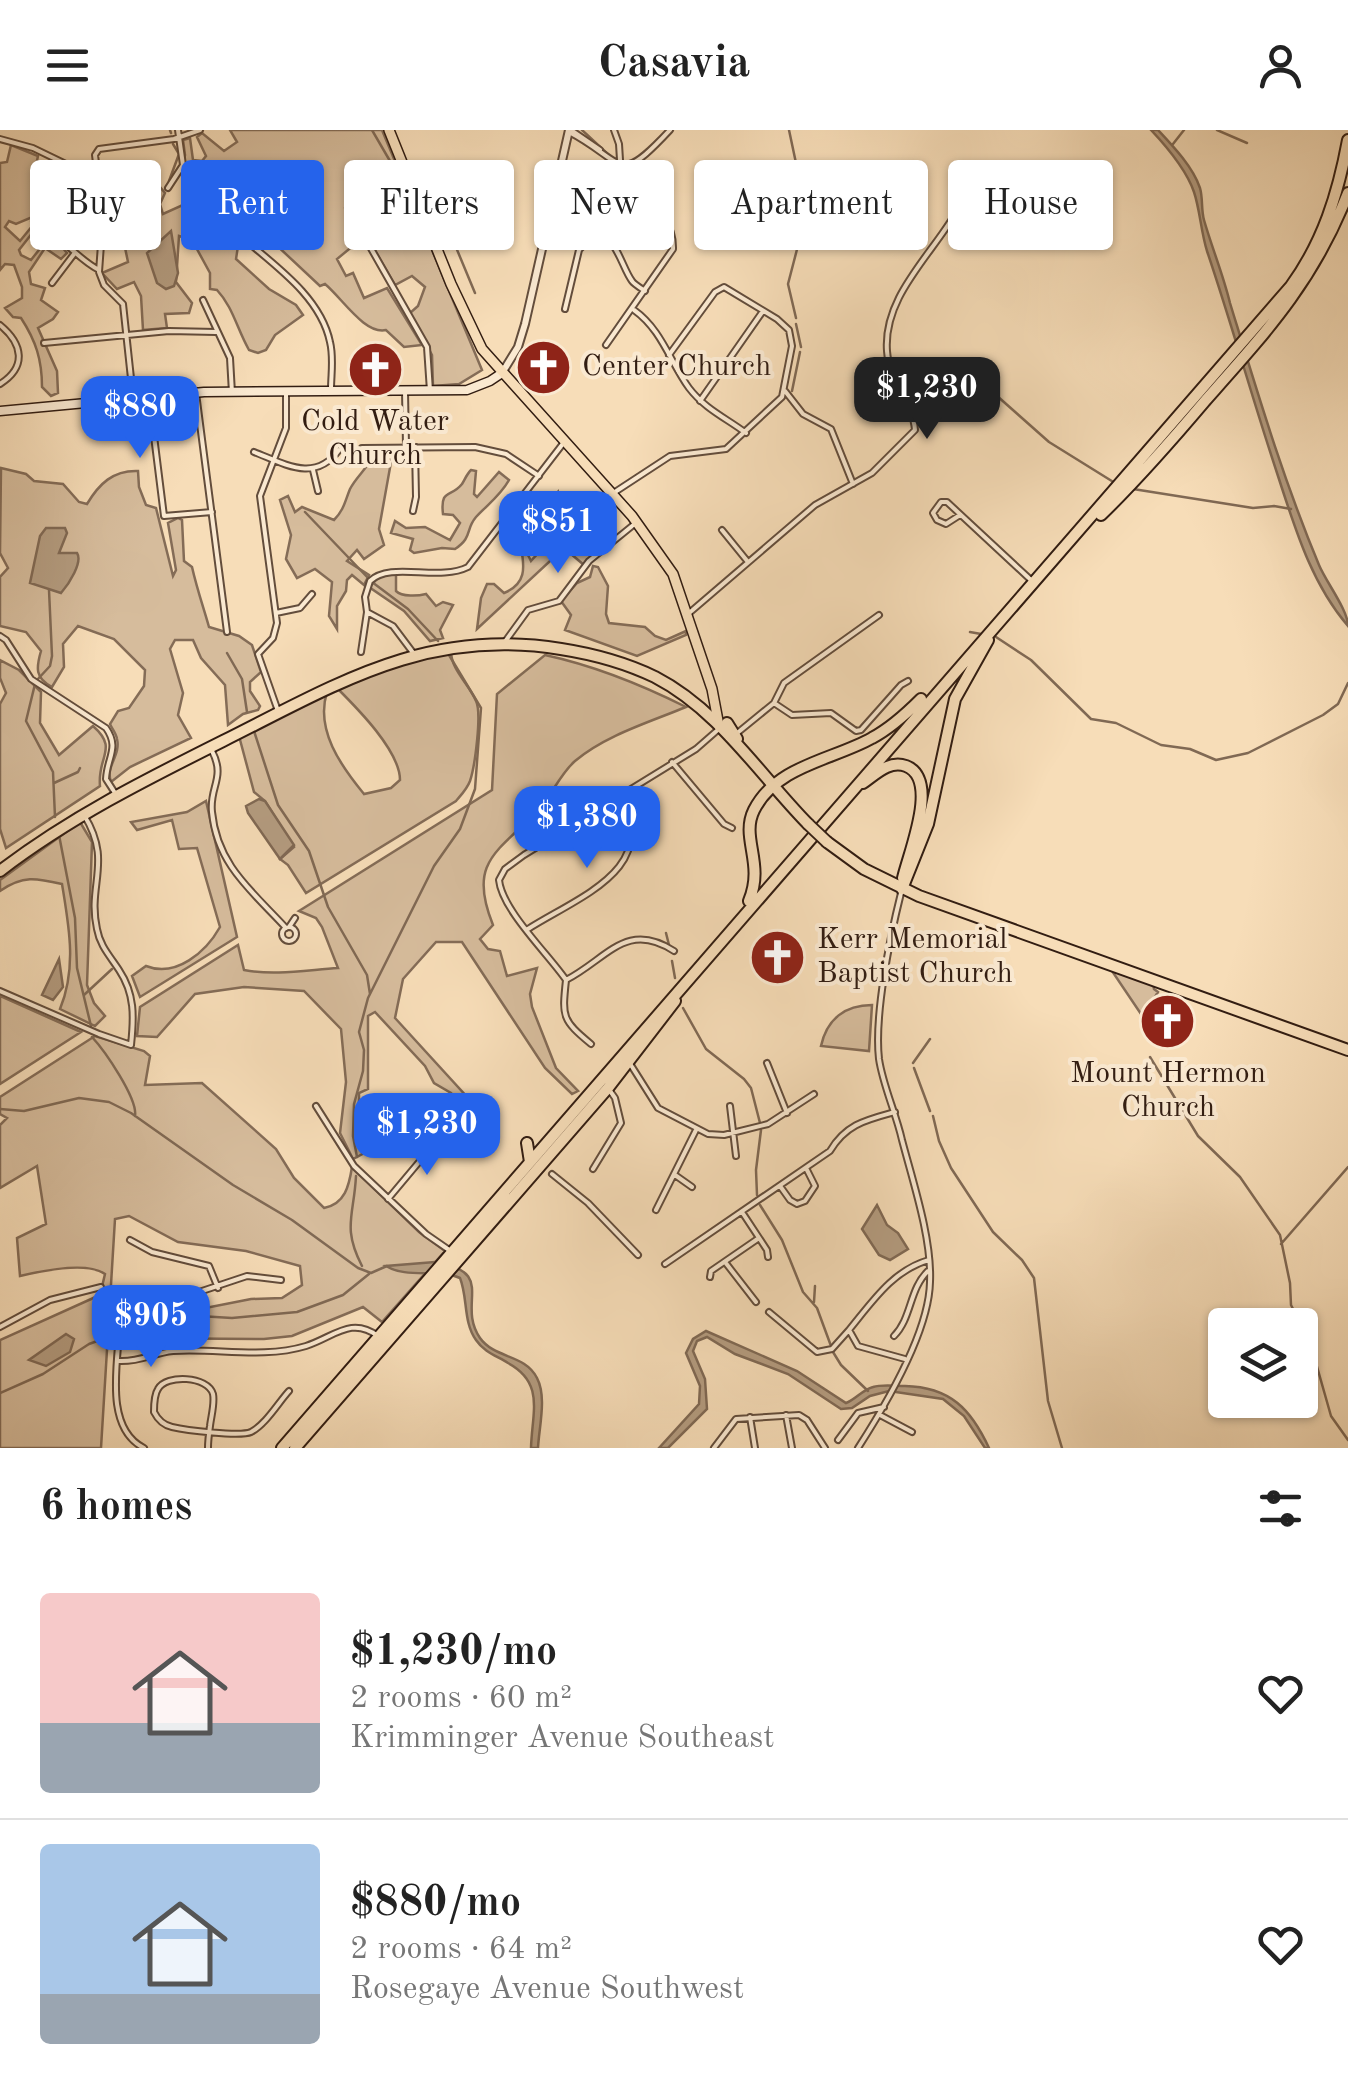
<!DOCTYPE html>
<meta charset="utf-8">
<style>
body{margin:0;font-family:"Old Standard TT",serif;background:#f2f2f2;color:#222;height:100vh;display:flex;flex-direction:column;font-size:38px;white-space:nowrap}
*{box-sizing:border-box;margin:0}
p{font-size:32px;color:#767676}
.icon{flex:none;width:55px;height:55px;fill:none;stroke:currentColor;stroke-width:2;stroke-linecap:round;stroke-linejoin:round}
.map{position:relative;height:1318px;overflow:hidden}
.panel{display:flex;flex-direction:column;background:#fff;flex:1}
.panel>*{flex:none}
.guide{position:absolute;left:30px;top:30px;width:1290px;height:90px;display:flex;gap:20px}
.tools{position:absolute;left:1208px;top:1178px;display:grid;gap:20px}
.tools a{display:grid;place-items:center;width:110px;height:110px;border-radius:10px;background:#fff;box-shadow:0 2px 8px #0004;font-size:50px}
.price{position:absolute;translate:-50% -85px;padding:0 22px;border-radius:20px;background:#2563eb;color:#fff;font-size:32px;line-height:65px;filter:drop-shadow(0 2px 5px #0008)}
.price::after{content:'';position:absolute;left:50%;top:60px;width:30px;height:22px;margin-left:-15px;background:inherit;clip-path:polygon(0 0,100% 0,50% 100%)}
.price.selected{background:#222;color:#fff}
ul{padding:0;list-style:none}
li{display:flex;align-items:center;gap:30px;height:250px;padding:0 40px}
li+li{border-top:2px solid #e0e0e0}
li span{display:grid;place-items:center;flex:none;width:280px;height:200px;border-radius:10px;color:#555}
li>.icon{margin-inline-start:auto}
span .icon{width:120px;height:120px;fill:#fffc;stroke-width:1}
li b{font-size:42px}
h2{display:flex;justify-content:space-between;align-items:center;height:120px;padding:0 40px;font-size:42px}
.pill{padding:0 35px;border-radius:10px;background:#fff;box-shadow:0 2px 8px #0004;font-size:35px;line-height:90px}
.pill.selected{background:#2563eb;color:#fff}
header{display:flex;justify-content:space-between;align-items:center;height:130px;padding:0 40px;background:#fff;font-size:45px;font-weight:700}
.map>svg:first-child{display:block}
</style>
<header><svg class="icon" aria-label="menu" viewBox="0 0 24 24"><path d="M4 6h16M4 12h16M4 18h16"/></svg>Casavia<svg class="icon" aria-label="person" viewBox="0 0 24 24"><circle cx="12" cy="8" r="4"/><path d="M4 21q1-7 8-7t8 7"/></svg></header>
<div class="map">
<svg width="1348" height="1318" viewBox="0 0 1348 1318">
<rect width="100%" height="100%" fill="#f7ddb8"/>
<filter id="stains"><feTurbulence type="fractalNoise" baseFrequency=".002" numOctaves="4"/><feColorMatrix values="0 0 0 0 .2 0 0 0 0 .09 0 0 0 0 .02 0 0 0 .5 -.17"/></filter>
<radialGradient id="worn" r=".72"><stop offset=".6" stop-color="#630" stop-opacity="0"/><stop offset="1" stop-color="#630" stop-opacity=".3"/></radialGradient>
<path fill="#d6bc9c" stroke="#846c57" stroke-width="2.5" d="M230,0H382L482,240L459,254L433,256L432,225L410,183L418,176L425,157L412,146L395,155L374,119L397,105L389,92L365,106L337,129L346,146L353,143L364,168L387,158L422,215L404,217L386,200C365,205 342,168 325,154L320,156L256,96L238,116L236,129L269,159L296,175L303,185L275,205L266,220L258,223L249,220C237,199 233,177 217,160L210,159V143L192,110L179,106L176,152L192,173L189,183L165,184L167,198L143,200L141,166L134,152L117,159L102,143L128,132L123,108L130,91L127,47L139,43V69H146L149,57H160L165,63L160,74L163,84L183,75L195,62L182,44L185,25L183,10L190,8L193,30L202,31L206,26L197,7L202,3L224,21L237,12Z
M11,15L38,26L33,49C52,48 74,59 86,74L75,77L36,59L34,62L42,83L16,94L9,91L5,97L20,111L33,95L37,97L19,120L21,125L31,130L42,116L32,106L40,99L49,102L67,123L61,129L45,118L29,142L31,154L45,158L41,170L58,182L53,189L38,198L57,241L58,263L51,266L42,257C42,230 36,211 21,188L13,187L5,178L22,168V157L14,135L5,134L0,140V33L7,32Z
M393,321L379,399L384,415L364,429L357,420L347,431L369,445L364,455L352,445L347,450L346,461L337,476V499L329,486L332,452L315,439L297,448L286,429L291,405L280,370L288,366L295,382L302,377L334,390C344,380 345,371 350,359C356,347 367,339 375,323Z
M1,338L26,344L34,351L63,354L79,372L87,374C99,354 113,340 138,341L139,357L146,375L156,378L173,446L176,440L168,393L178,388L182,390L184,431L192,437C197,459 203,476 209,497L239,506L252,515L261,542L250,552V561L260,576L258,580L243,584L228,595L225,555L201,528L193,510H175L170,519L183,563L178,585L191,608L130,637L111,652C105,636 121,626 117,609C116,603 112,599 110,594L118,581L129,578L144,556L145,540L114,509L78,496L63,514L64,537L52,557C35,548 36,538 41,521L26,502L0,496V447L8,438L0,423Z
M471,340L476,341L474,364L477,367L499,342L509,350C500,366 488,374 476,387C465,400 473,407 455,419L442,418L414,423L410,420L413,409L391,403L395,391L406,398L425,397L450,410L460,393L453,385L443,384C440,358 451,368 462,354C465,349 467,344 471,340Z
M558,362L561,375L580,391L585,390L591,402L608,397L614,401V408L584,435L564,418L477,499L481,468L487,454H494L504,463C526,454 525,438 521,418L524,417L531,431C538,423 549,413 552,403C557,389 549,375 558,362Z
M593,436L598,437L608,456L606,484L609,493L645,497L655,506L666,510L686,501V505L637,526L565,500L571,485L561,471L577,453L590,447Z
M396,444V461C402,467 418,466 426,464L436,476L443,472L453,475L440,500L443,508L430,511L404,481L369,457L381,445Z
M451,521C451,540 469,554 476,571C482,583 475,636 470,651C467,659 462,664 456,671L306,763L288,735L280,729L294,717L265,671L254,662L239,606L327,562C315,600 341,636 364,664L391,658L400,650C400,621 357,578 337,558L401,531Z
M545,525C596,536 640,554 686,577C650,592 606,605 575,631C558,646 550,670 533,686C493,724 469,736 493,795L480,809L488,819L500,821L507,846L537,838L530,864L532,877L556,938L578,961L572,964L545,938L462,812H436L403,849L395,888L489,991L481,998L451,963L434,953L425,936L375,882L368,886V959L359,963V992L368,1009V1021L353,1029L340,1003L346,952L341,899L304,861L244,857L195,864L157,907L137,906L140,877L238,815L244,840C274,846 307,840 338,838L322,797L316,788L299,781L492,660L497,564Z
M0,530L19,540L41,562L40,593L59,625L93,596C119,619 97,626 100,656L6,718L0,699V574L6,563L0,548Z
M206,671L237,807L140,867L132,846L146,836C176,848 206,822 220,797L197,718L179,719L172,690L137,700L131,692L187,682Z
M80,692L92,712L87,855L94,873L105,886L95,896L60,879C77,837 69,797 62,754C36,748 23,745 0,761V750Z
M1112,841L1153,853L1154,859L1158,862L1143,887Z
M0,866L81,902L0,954Z
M872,875L869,921L821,916C827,889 845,875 872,875Z
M95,906L144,921L150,926L145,955L202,953L276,1019L294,1048L324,1078C345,1074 349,1056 352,1037L419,1102L445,1121L382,1192L363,1177L292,1206L264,1209L124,1208V1194L251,1169L282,1168L302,1155L300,1136L246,1121L178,1112L129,1086L115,1089L101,1318H0V1210L100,1165L105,1144C87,1131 41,1141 20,1146L17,1108L46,1094L37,1036L0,1058V995L7,988L0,984V967Z"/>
<path fill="#b49c80" stroke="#806954" stroke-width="2.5" d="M1151,0H1158C1173,16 1193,37 1200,58C1203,68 1201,79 1204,90C1212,118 1223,144 1230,173C1257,261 1283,349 1319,435C1326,452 1348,480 1348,496C1311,453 1295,398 1278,346C1253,271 1232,195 1207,121C1201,102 1200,80 1194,62C1186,39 1167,17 1151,0Z
M171,101L178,143L174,156L166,159L157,153L147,123Z
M46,398H65L67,403L59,423H77C83,432 69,454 61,463L30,453L40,406Z
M259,669L265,671L294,715L280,729L248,683L246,676Z
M59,829L63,857L53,870L42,865Z
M877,1075L887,1095L898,1103L908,1119L890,1130L879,1125L862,1099Z
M435,1132C498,1142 456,1173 480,1208C495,1229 525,1224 537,1248C547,1267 539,1297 538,1318H531C532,1282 545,1253 508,1233C497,1226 484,1222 476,1210C463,1192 468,1168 460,1148C437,1138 407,1149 386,1136Z
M706,1201L797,1241L846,1273C855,1270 862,1260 873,1257C882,1254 895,1256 905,1256C950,1257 971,1279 989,1318H985L964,1286L943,1269L889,1261L870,1266L852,1278L841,1279L788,1244L735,1224L707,1207L697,1211L693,1221L705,1249L707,1279L668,1318H659L699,1274L700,1256L686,1223L693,1209Z
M66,1204L74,1209L70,1222L46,1236L29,1230Z"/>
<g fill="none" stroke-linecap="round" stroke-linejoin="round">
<path stroke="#806954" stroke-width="2.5" d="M170,0L171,3
M372,0L408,62
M582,0L611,27
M789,0L796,33L794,66L801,104L788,154L796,188
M1217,0L1247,13
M1173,14L1184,0
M614,38L623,56L632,61V66
M169,51L179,24L173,14
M424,73L443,86L475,163
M156,112C153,91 147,77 160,59
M796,194L801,217
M970,242L1049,312L1115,353
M792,261L800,222
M1133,359L1253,378L1274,376L1291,379
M305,382L369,449
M372,452L408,479L438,511
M970,502L981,504
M996,507L1031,530L1091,589L1116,593L1161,615L1190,619L1216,630L1248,623L1323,585L1338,574L1348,553
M227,523L242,549L247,582
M37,550L50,536L52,526L49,460
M35,554L26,591L53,642L55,687
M254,601L278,675L309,721L328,777L367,845L370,864
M54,653L78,642L80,638
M59,705L75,788L77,838L91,896
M666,803L669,815
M672,831L675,848
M84,865L112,839
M683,878L706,919L744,949L751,958L760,993
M92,907C105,921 138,969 135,986
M1150,927L1198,1006L1240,1047L1280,1105L1290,1153L1291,1175L1310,1212L1331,1286L1348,1310
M913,933L930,909
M914,938L930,981
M0,979L24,981L79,968L109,972L131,983L233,1055L292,1090L358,1138L371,1143L387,1136
M933,986L939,1011L951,1038L993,1102L1022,1130L1034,1148L1048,1271L1062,1318
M357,1027L353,1006L354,974L363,941L364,920L359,902L368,868L434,736L460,699L475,659L481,578L449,525
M356,1046C354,1086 342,1097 362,1136
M757,1065L756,1040L761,1000
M760,1075L782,1110L803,1162L817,1178L831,1216
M1281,1114L1348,1037
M814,1172L815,1156
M125,1201L199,1186L232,1188L297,1182L343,1165L369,1144
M833,1222L841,1235L868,1261
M0,1263L43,1244L89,1214L114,1205"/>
<defs>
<path id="minor" d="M571,0L600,20
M569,2C626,32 616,58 670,0
M0,9L33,18L97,49
M168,58L183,35L178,0
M348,78L427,217L430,261
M34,91C60,103 74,127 99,140
M244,109C277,137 321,168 330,212C334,228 331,244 331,260
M52,153L74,124
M203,170L230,228L232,263
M565,179L579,120C612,82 619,134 632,151C634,154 642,159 645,161
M634,180C662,200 670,232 689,258C705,279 726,288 746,303
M0,195C23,214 27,237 0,254
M44,213L169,201L216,202
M606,215L673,119C674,80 640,73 621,46L619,14L614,0
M405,261L406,316
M785,261L803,284L831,299L853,354
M196,263L227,502
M149,266L164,386L212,382
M133,267L123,174L104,155L99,142L103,87L95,25L99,19L174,9L200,0
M700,271L763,181
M362,318L475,317L506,324L539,346
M254,322C285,334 315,353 339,320
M313,340L318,361
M615,362L670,326L726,319L782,267L792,216L789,200L777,189L724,157L715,162L669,225
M413,381L416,367L415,317
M960,385L946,394L937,390L933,383L941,372H947L1032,451
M722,400L748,432
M276,483L300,478L312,464
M688,484L815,375L872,343L915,300C913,273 889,251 887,221C882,153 958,107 973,43
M0,506L6,510L31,549L106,598C120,618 107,627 106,649L115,663
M504,513L528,480L559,471L589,431L637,392
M361,522L367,482
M414,524L393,496L367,482L365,467L370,451C391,431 438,452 468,437L565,311
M774,573L784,553L879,485
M278,581L258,524L273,508L277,493L260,366L286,298V262
M736,604L774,573L792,585L831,583L856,601L861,600L901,555L908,551
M212,621C226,648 209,657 212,682C217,735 252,761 286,798
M672,632L724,694L732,698
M289,797L295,788
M282 804a7 7 0 1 1 14 0a7 7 0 1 1-14 0Z
M528,799C578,767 666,737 616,665
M566,850C607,829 626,790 674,821
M0,861L99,904L131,915C134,887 135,864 119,840C110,826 100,816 97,799C87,754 113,732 84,685
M591,914C562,890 562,887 566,850C549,825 502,780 499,750L505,739L524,725L696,619L720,598
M629,932L658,978L708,1004L724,1005L768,994L814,964
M767,933L787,983
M316,976L354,1036L426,1104L452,1122
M730,976L736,1026
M593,1039L621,993L615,968L608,958
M552,1044L588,1073L638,1125
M675,1045L692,1057
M780,1056L790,1070L797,1074L805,1071L815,1056L806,1038
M388,1069L440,1007
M656,1080L696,1000
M742,1082L767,1120L768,1127
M130,1110L152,1122L209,1136L218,1158
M725,1132L756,1172
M665,1134L830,1021C846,994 866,990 895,982
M710,1147L711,1141L759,1108
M769,1182L817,1222L832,1219L849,1200
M0,1197L50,1170L101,1157
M894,1206C912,1188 909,1159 928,1141
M905,1229L858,1216L849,1200C872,1172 893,1140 929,1130
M119,1231C141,1232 153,1223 173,1221C217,1218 263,1229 306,1216C334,1207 351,1186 378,1206
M786,1285L792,1318
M880,1285L912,1302
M750,1287L755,1318
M838,1310L858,1283L884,1277
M144,1318C102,1297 119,1228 120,1189L130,1175L140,1171L190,1165L247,1146L281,1150
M208,1318C208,1311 209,1303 210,1296C211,1287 215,1273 213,1264C208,1246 166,1244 158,1259C154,1265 154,1275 154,1282C158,1290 163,1295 172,1297C185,1300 240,1307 251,1302C266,1294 278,1273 289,1261
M714,1318L736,1289L799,1285L807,1290L825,1318
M858,1318C885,1276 929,1202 930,1152C932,1109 913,1052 902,1010C896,983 883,956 879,929C874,885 890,807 901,763"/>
<path id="tertiary" d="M502,243L518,217L525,194L569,0"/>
<path id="secondary" d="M0,281L204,262L467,260L490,251L502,243"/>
<path id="primary" d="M389,0L451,154L482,219L632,386L673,444L712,559L719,596"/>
<path id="trunk" d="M1101,385C1138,349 1172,310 1205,271C1267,201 1313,152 1348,63
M727,593L737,609
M863,653C876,644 889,630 906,636C940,649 909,722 903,748
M827,712L864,739L919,766L1348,920
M0,741C69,688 145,650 223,611C337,554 427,497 561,519C593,524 626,533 655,547C719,580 759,644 808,694
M902,759L928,694L955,569L988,510
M749,771C765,733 740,708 754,680C777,635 833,630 872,608C891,598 906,584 921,569
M527,1013L530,1032
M282,1318L1291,156C1323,112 1338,64 1348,10
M295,1318L608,958L675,871"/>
</defs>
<use href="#minor" stroke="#634d3c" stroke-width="8"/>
<use href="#tertiary" stroke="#634d3c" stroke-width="10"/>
<use href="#secondary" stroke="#321d12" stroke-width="11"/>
<use href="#primary" stroke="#321d12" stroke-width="12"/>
<use href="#trunk" stroke="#321d12" stroke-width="14"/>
<use href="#minor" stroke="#fae9d1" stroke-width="4"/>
<use href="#tertiary" stroke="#fae9d1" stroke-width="6"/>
<use href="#secondary" stroke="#fae9d1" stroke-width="8"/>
<use href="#primary" stroke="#f7ddb8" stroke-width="9"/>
<use href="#trunk" stroke="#f7ddb8" stroke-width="10"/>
<defs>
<path id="trunk-bridge" d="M808,694L827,712"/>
</defs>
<use href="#trunk-bridge" stroke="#321d12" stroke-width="14" stroke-linecap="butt"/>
<use href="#trunk-bridge" stroke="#f7ddb8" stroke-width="10"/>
</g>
<defs>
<symbol id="church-disc" viewBox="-11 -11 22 22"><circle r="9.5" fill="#8f2418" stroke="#fae9d1"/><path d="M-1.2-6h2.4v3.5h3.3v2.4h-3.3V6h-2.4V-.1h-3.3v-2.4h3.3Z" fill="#fff"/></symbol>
</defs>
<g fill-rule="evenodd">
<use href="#church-disc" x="512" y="206" width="63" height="63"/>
<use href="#church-disc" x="344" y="208" width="63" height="63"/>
<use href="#church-disc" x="746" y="796" width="63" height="63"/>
<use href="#church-disc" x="1136" y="860" width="63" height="63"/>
</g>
<g text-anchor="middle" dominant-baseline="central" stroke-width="8" stroke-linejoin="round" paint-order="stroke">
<g font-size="30" fill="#321d12" stroke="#fae9d1" text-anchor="start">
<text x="582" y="237">Center Church</text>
<text x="375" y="292" text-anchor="middle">Cold Water<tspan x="375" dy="34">Church</tspan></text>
<text x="817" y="810">Kerr Memorial<tspan x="817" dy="34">Baptist Church</tspan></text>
<text x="1168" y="944" text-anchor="middle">Mount Hermon<tspan x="1168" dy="34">Church</tspan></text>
</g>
</g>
<rect width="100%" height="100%" filter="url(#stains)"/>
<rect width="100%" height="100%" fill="url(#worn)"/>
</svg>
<div class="tools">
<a><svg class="icon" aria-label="layers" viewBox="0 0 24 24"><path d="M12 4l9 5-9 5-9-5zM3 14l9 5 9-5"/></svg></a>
</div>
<b class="price selected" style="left:927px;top:312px">$1,230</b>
<b class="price" style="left:140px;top:331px">$880</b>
<b class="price" style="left:558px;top:446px">$851</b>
<b class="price" style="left:587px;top:741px">$1,380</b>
<b class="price" style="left:427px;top:1048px">$1,230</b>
<b class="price" style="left:151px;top:1240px">$905</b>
<div class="guide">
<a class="pill">Buy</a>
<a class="pill selected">Rent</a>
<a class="pill">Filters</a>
<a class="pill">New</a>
<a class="pill">Apartment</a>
<a class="pill">House</a>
</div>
</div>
<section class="panel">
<h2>6 homes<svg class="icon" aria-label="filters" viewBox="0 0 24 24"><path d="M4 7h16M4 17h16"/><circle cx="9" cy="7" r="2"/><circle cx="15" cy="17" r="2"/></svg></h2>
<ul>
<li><span style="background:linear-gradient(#f6c9c9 65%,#9aa5b1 0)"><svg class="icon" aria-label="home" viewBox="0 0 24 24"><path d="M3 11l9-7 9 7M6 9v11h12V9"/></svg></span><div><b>$1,230/mo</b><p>2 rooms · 60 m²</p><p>Krimminger Avenue Southeast</p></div><svg class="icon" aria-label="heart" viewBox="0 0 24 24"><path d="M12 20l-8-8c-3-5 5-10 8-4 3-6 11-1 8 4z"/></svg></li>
<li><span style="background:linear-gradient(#a9c7e8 75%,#9aa5b1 0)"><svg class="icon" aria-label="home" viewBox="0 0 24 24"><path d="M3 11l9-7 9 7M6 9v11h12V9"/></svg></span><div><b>$880/mo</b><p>2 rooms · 64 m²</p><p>Rosegaye Avenue Southwest</p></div><svg class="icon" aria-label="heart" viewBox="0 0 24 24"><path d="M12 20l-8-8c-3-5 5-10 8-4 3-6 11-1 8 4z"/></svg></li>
</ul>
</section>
